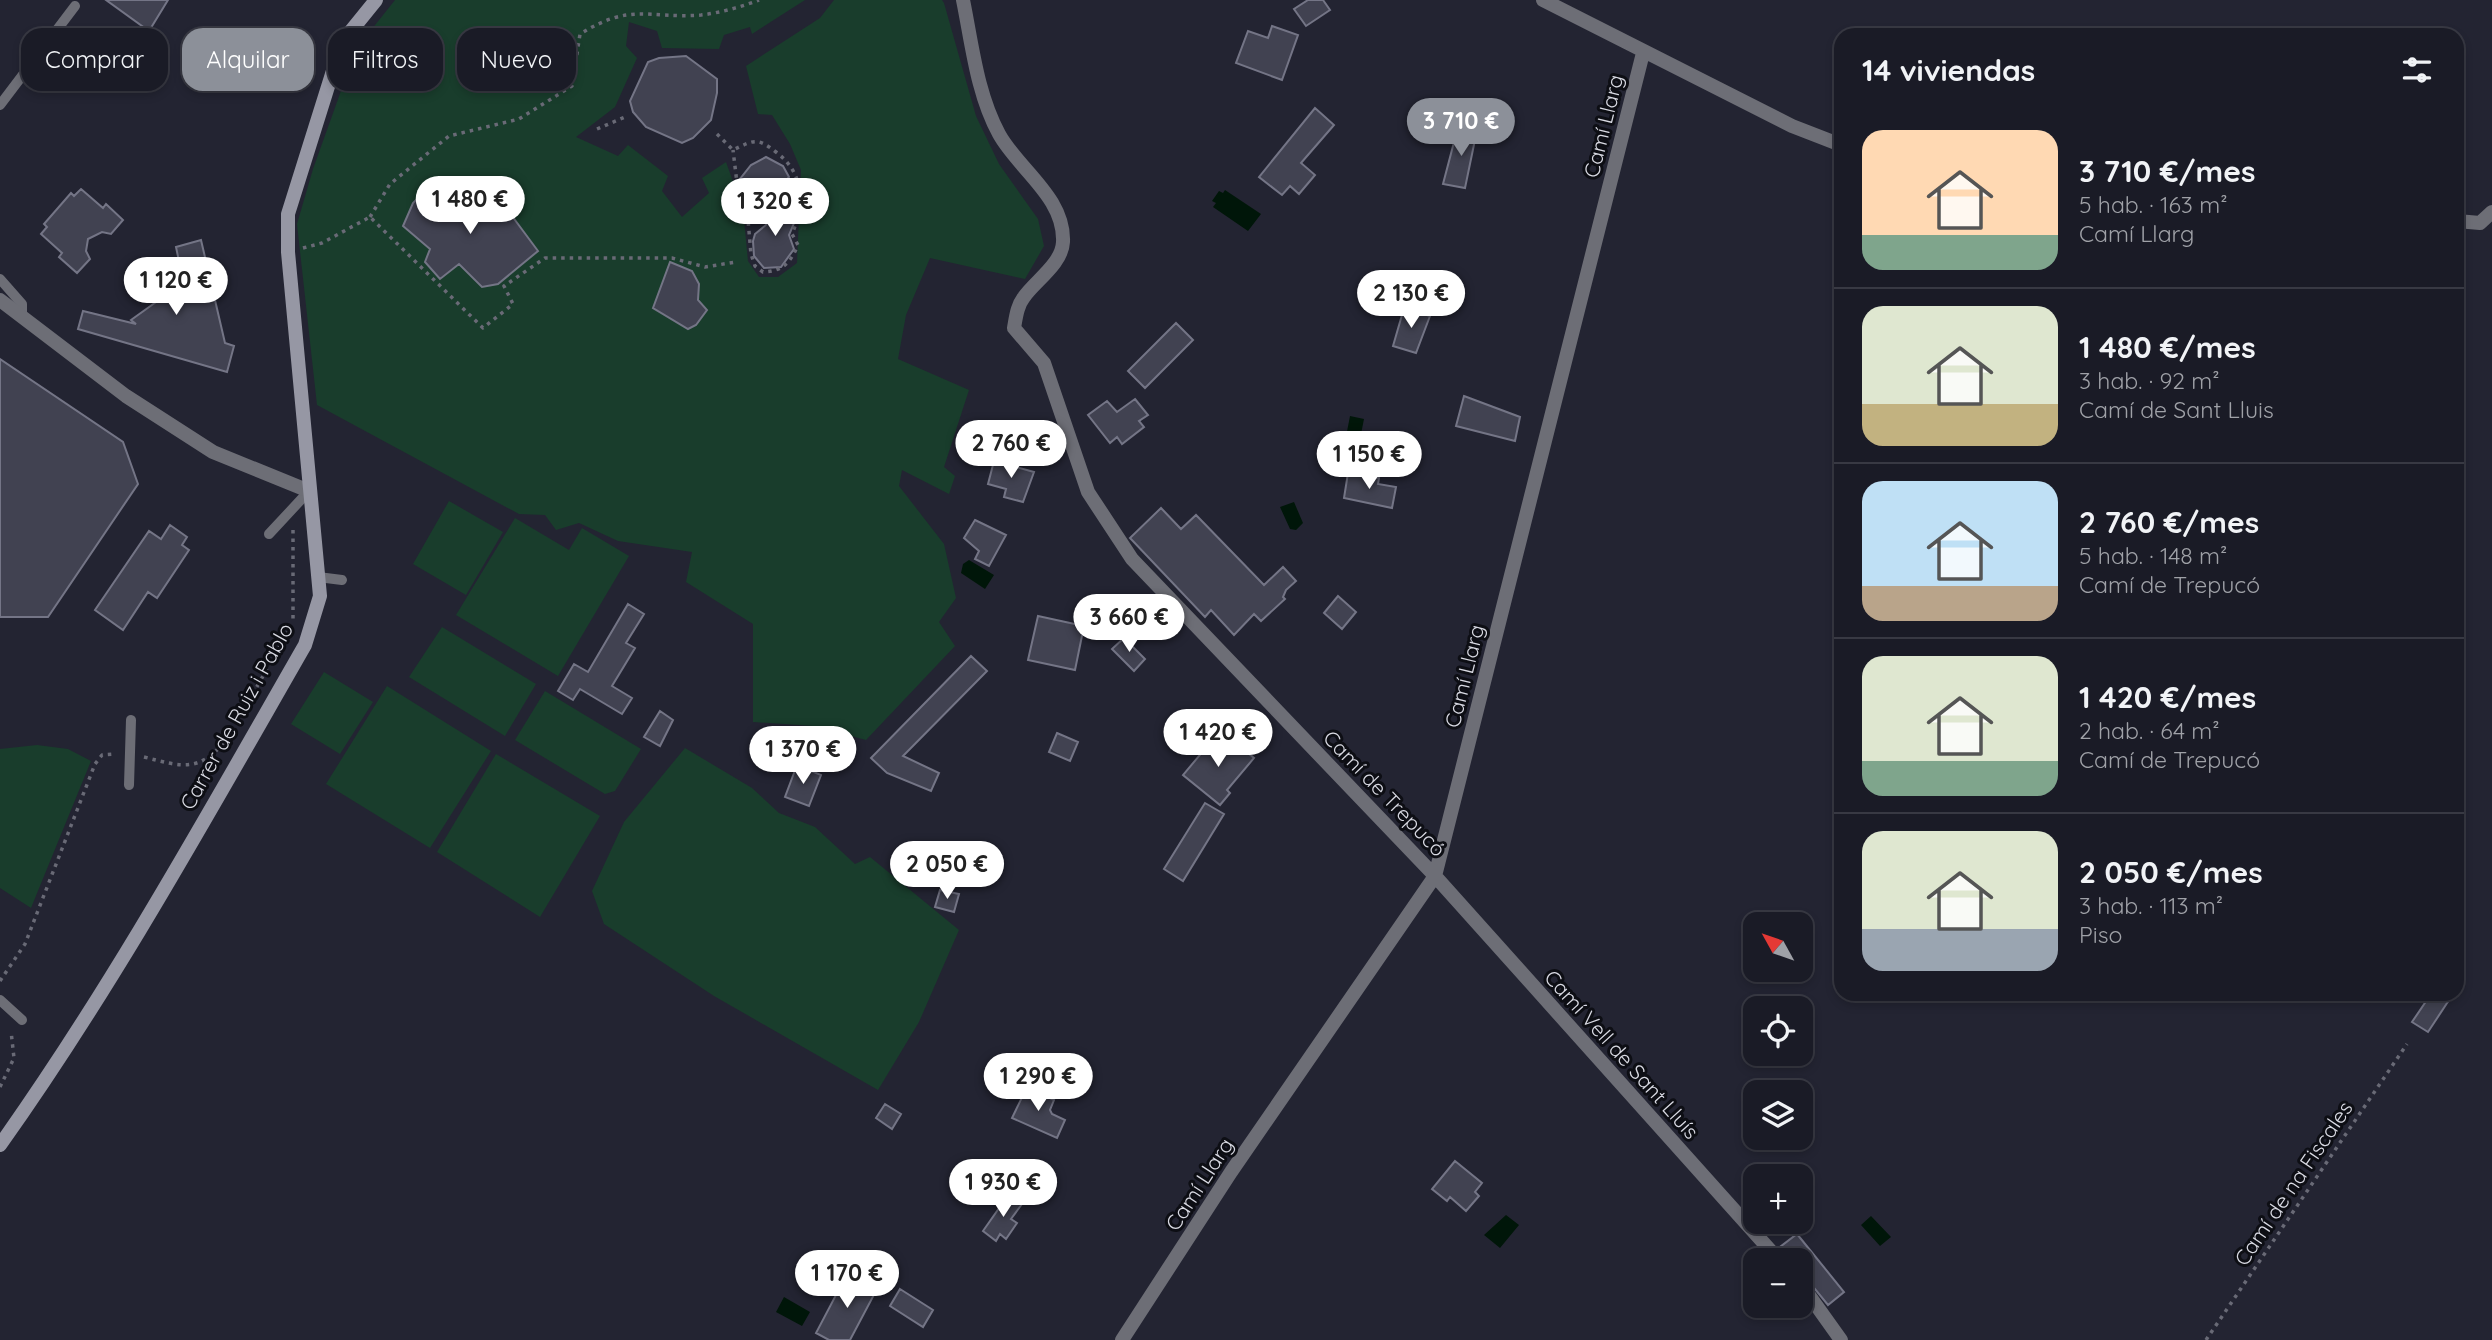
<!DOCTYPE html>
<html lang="es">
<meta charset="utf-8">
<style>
body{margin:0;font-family:Quicksand,sans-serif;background:#272832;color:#f1f3f6;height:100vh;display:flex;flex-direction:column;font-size:26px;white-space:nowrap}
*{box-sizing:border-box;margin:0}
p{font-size:23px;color:#9fa1a7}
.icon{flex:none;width:38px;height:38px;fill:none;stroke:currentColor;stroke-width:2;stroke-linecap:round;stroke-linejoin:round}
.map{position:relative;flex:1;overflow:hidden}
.panel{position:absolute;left:1834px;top:28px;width:630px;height:973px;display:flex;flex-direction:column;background:#1a1b26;border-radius:21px;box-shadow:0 4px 10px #0003,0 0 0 2px #383943}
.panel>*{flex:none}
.guide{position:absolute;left:21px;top:28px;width:665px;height:63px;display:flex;gap:14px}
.needle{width:46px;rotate:310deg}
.controls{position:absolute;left:1743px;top:912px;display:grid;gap:14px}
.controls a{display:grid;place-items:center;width:70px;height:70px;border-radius:14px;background:#1a1b26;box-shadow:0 4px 10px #0003,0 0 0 2px #383943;font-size:35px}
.price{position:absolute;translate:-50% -60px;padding:0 16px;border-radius:24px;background:#fff;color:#222;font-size:23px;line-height:46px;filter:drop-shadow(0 2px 4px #0008)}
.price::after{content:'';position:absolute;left:50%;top:42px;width:21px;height:16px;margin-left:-10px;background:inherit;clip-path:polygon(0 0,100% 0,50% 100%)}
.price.on{background:#8c9099;color:#fff}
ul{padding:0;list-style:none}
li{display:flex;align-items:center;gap:21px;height:175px;padding:0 28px}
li+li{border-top:2px solid #383943}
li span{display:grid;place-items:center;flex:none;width:196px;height:140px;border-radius:21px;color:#555}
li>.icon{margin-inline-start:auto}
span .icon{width:84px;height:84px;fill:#fffc;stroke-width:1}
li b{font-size:30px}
h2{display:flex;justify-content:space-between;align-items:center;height:84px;padding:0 28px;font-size:30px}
.chip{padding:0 24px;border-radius:21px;background:#1a1b26;box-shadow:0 4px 10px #0003,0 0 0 2px #383943;font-size:24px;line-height:63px}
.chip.on{background:#8c9099;color:#fff}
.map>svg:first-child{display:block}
</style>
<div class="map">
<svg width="2492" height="1340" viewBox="0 0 2492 1340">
<rect width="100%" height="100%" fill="#232432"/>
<path fill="#193d2c" d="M395,0H805L752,34L750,27L724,35L719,49L662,48L657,31L629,22L626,46L637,58L615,107L576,137L618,156L628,145L668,176L662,191L682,217L709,193L702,178L726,162L743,209L748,261L759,277H778L797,263L801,170L790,144L772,115L758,114L746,66L820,18L834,0H942L944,3L976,116L999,164L1038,219L1044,246L1025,279L930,258L906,315L898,359L969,390L944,467L955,476L949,494L902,470L899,486L944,544L956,598L939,622L955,646L866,740L813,726L753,722V624L686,582L692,552L618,541L579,523L556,530L545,515L519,514L317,405L297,224L313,169L356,49Z
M449,501L503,532L466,595L413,564Z
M515,518L569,550L582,528L629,556L558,676L456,615Z
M442,627L536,684L505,736L409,677Z
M324,672L373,702L340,754L291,724Z
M387,686L491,751L430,848L326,784Z
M545,691L641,749L615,791L605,794L515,740Z
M37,745L68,749L91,761L31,908L0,888V749Z
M685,748L752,788L779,813L815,827L855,864L870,857L959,930L919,1022L878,1090L714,996L604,924L592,891L624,822Z
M496,754L600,816L540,917L437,852Z"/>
<path fill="#001609" d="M1225,190L1261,214L1248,231L1213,207L1216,203L1212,201L1219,191L1223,193Z
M1350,416L1364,419L1359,444L1354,447L1345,442Z
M1294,502L1303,523L1296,530L1290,529L1280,507Z
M969,560L994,575L985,589L961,573L963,564Z
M1506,1215L1519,1225L1500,1248L1484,1235Z
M1871,1216L1891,1237L1880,1246L1861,1225Z
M784,1297L810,1312L802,1326L776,1312Z"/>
<path fill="#414251" stroke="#747586" stroke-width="2" d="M106,0H168L149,31Z
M1308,0H1323L1330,10L1306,26L1294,9Z
M1272,26L1298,35L1282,80L1236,63L1248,31L1268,38Z
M686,56L717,79V93L711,120L693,138L682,143L646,127L633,112L630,101L648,62L659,58Z
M1315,108L1334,125L1301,163L1315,175L1299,194L1290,186L1282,195L1259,177Z
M1458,127L1477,130L1465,188L1443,184Z
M766,157L783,166L789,177L767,204L744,189L740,179L751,165Z
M486,181L538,251L498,284L482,287L459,264L440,279L425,262L430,249L403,226L413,203L423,193L454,206Z
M81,189L103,208L106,204L123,220L111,234L102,232L88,239L86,251L90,259L77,273L59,257L62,253L41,234L47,227L44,224L71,193L74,196Z
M774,201L797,216L789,235L794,249L781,267L764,268L754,256L753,241L755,234L766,225Z
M201,240L225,343L234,346L227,372L78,329L83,311L136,324L131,320L156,302L180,266L176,247Z
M670,262L692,271L699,284L698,300L707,310L696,325L688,329L653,308Z
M1404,308L1430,316L1416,353L1393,346Z
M1176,323L1193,340L1145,388L1128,371Z
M0,359L123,442L138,484L48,617H0Z
M1464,396L1520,417L1515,441L1456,426Z
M1135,399L1148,415L1139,421L1144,427L1122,444L1117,437L1110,443L1088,415L1107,401L1117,412Z
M994,461L1034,472L1023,502L1004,497L1006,489L988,484Z
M1348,473L1379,478L1378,484L1396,487L1392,508L1344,498Z
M1161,508L1181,529L1196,515L1264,585L1283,567L1296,581L1286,590L1283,597L1285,599L1261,621L1254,614L1234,635L1211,610L1205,617L1130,538Z
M975,520L1006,535L989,566L975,559L979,551L964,538Z
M170,525L187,537L182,545L189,550L157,598L148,592L123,630L95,610L149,531L161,539Z
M1338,596L1356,612L1342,629L1324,613Z
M628,604L644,614L626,643L635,648L612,686L632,698L622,714L580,689L573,700L558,691L574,664L588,672Z
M1038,616L1084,626L1075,670L1028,660Z
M1124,638L1145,659L1134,671L1112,649Z
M971,656L987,671L903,756L939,773L931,791L887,773L871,758Z
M660,711L673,720L660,746L644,737Z
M1057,733L1078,742L1070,761L1049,752Z
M1215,737L1233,749L1237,744L1254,758L1227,790L1230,793L1220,805L1183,775Z
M797,765L821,775L809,806L785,797Z
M1205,803L1224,814L1183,881L1164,869Z
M940,890L959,894L954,912L935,907Z
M2431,994H2453L2428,1032L2412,1022Z
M1036,1060L1050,1070L1039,1086L1025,1076Z
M1027,1087L1054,1100L1050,1110L1052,1114L1065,1120L1057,1138L1012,1118Z
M885,1104L901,1114L892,1129L876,1118Z
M1455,1161L1482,1183L1475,1192L1479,1196L1466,1211L1450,1197L1447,1201L1432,1189Z
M1009,1194L1022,1204L1011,1219L1017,1223L1006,1239L1000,1234L996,1241L983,1231Z
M1797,1234L1844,1292L1828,1305L1801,1272V1260H1792L1780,1247Z
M847,1274L877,1289L850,1340H829L816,1333Z
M900,1289L933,1310L923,1327L890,1306Z"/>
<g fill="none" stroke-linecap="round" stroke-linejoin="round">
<path stroke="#696a76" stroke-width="3.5" stroke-dasharray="3.5 5" stroke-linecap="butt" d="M597,129L625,117
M717,134L733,150C754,140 757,137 776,152C804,173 805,203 792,234L798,245C790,263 783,271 763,272L755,266L751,254L746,197L737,183L733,150
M370,217L390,184L449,136L519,119L572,86L580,34C632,2 647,19 701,15C719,13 741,7 759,0
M303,248L322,243L370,217L483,328L513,304L504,286L545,258H672L705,267L736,262
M293,530V620
M144,757C183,767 199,773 227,739L291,627
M0,981L25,944L95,764L102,755L116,754
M0,1087L14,1058L11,1031
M2206,1340L2407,1044"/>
<path stroke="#6d6e76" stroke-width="10" d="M0,105L75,6
M0,279L22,304V318
M269,534L309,491
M318,577L342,580
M129,785L131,720
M0,1000L22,1020"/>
<path stroke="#6d6e76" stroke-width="14" d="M963,0C972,44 977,94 999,134C1018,169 1065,197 1063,242C1062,264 1035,281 1024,297C1017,306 1016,317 1014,328L1044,363L1088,492L1132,559L1435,876L1779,1260
M1543,0L1792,126L1841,145
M2457,221L2480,223L2492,212
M0,300L126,396L213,452L309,491
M1801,1284L1841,1340
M1122,1340L1231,1172L1435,876L1643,53"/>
<path stroke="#9697a4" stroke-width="14" d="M0,1145C113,986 208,814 305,645L320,596L288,252V214L342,42L376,0"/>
</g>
<g text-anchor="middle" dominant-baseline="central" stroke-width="6" stroke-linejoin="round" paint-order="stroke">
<g font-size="21" fill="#d9dae3" stroke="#0d0e14">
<text transform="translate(1603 126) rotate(-76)">Camí Llarg</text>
<text transform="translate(1464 676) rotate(-76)">Camí Llarg</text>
<text transform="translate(236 716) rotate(-61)">Carrer de Ruiz i Pablo</text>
<text transform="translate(1385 793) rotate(46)">Camí de Trepucó</text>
<text transform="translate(1622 1054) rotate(48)">Camí Vell de Sant Lluís</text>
<text transform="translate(2293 1183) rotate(-56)">Camí de na Fiscales</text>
<text transform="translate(1199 1184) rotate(-57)">Camí Llarg</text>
</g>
</g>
</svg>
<div class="controls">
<a><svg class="needle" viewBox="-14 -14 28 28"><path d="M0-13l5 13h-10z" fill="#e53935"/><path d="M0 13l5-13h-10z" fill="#9fa1a7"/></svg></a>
<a><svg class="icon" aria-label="locate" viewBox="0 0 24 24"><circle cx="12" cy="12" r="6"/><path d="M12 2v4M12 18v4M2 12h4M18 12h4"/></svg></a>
<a><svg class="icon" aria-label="layers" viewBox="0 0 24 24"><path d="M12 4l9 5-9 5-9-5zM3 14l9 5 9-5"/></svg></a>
<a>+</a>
<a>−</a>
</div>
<b class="price on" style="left:1461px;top:158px">3 710 €</b>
<b class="price" style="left:470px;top:236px">1 480 €</b>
<b class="price" style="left:775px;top:238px">1 320 €</b>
<b class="price" style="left:176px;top:317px">1 120 €</b>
<b class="price" style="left:1411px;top:330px">2 130 €</b>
<b class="price" style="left:1011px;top:480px">2 760 €</b>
<b class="price" style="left:1369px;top:491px">1 150 €</b>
<b class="price" style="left:1129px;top:654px">3 660 €</b>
<b class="price" style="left:1218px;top:769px">1 420 €</b>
<b class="price" style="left:803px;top:786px">1 370 €</b>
<b class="price" style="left:947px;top:901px">2 050 €</b>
<b class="price" style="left:1038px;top:1113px">1 290 €</b>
<b class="price" style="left:1003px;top:1219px">1 930 €</b>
<b class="price" style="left:847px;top:1310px">1 170 €</b>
<div class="guide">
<a class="chip">Comprar</a>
<a class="chip on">Alquilar</a>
<a class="chip">Filtros</a>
<a class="chip">Nuevo</a>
</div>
<section class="panel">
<h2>14 viviendas<svg class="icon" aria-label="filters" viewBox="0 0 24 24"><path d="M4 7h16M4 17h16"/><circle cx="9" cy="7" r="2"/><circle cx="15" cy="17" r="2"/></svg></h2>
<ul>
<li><span style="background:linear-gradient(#ffd9b3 75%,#7fa58c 0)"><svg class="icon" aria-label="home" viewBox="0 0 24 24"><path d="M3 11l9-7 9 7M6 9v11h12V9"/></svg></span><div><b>3 710 €/mes</b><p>5 hab. · 163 m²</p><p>Camí Llarg</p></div></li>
<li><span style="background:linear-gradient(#dfe7d0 70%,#c2b280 0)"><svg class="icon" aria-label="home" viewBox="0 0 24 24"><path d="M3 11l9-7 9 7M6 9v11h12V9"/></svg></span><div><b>1 480 €/mes</b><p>3 hab. · 92 m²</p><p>Camí de Sant Lluis</p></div></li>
<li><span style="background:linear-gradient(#bfe0f5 75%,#b9a48a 0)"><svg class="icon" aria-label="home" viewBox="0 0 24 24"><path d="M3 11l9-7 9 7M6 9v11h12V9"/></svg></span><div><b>2 760 €/mes</b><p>5 hab. · 148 m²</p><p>Camí de Trepucó</p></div></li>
<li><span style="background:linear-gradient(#dfe7d0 75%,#7fa58c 0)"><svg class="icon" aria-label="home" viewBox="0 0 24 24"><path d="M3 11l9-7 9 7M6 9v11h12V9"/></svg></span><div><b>1 420 €/mes</b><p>2 hab. · 64 m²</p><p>Camí de Trepucó</p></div></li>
<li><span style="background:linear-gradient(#dfe7d0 70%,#9aa5b1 0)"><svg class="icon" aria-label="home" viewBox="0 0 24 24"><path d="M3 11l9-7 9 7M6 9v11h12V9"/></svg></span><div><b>2 050 €/mes</b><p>3 hab. · 113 m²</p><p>Piso</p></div></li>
</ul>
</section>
</div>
